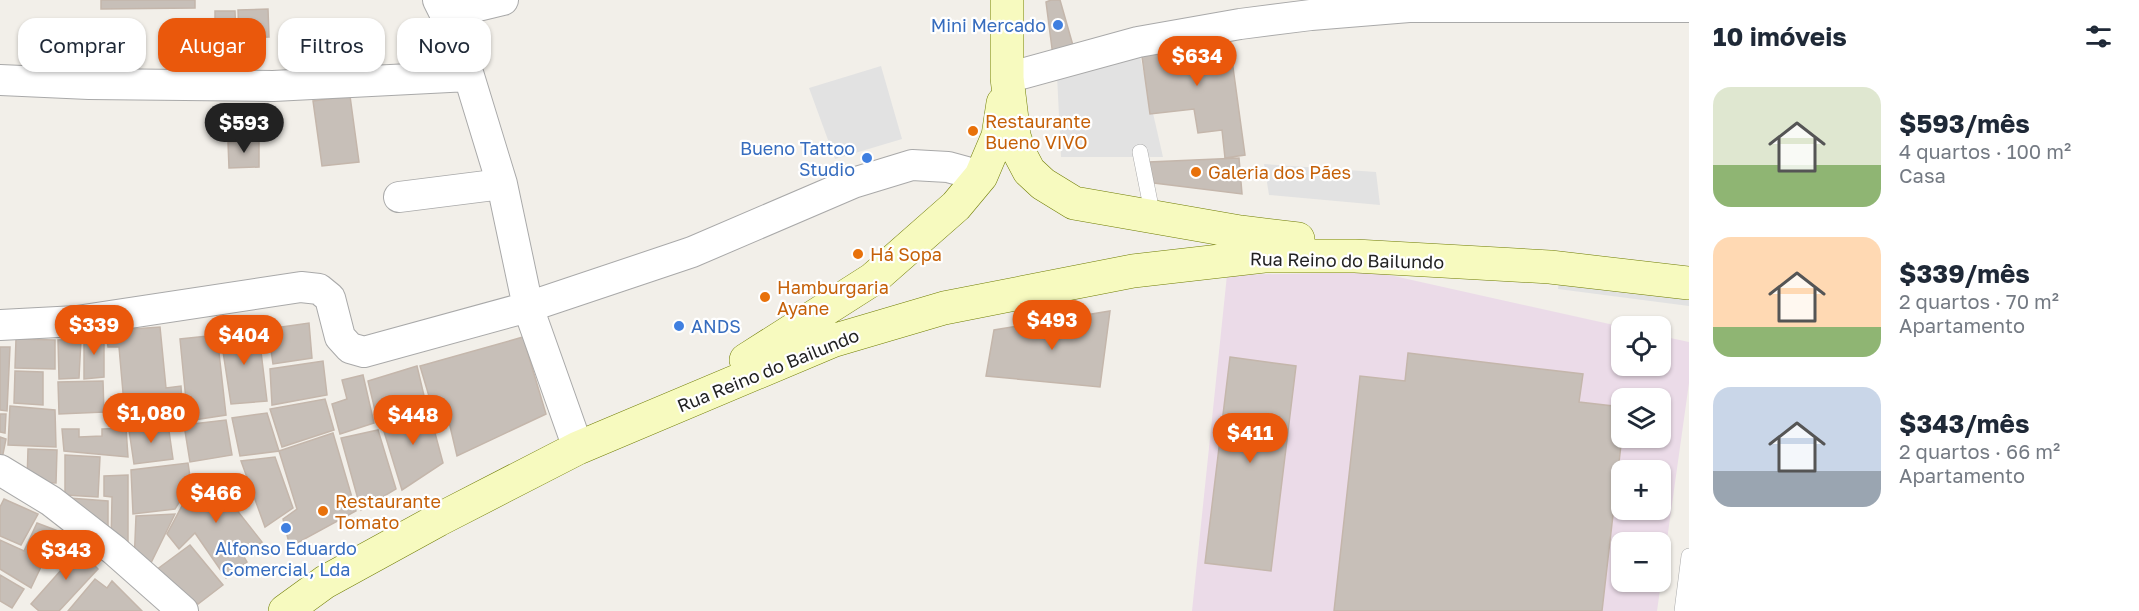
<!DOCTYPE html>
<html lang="pt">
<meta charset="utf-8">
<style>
body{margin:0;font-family:"Golos Text",sans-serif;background:#f6f6f7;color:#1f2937;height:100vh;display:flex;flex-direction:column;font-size:22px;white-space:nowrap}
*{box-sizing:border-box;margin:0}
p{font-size:20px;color:#747a83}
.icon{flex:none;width:33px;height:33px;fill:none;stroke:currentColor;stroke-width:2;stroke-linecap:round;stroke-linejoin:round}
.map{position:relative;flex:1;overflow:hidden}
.panel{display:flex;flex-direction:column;background:#fff;width:450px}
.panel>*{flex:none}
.guide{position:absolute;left:18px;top:18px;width:570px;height:54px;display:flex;gap:12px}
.tools{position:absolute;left:1611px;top:316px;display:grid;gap:12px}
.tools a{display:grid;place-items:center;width:60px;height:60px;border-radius:12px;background:#fff;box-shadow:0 2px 4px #0004;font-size:30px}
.price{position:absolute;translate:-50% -51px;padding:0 14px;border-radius:21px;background:#ea580c;color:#fff;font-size:20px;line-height:39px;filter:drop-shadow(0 2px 3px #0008)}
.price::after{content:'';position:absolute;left:50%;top:36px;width:18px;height:14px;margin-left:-9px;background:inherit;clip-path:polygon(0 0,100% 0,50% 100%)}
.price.selected{background:#222;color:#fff}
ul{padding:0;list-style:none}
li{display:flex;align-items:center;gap:18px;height:150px;padding:0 24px}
li span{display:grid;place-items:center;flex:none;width:168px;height:120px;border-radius:18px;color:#555}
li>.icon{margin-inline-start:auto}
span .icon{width:72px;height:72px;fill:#fffc;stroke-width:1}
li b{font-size:26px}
h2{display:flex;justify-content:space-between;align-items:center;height:72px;padding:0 24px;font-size:26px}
.tag{padding:0 21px;border-radius:18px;background:#fff;box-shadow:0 2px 4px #0004;font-size:21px;line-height:54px}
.tag.selected{background:#ea580c;color:#fff}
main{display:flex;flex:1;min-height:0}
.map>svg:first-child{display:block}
</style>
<main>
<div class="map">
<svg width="1689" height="611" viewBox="0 0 1689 611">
<rect width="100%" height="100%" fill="#f2efe9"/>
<path fill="#ebdbe8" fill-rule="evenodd" d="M1376,272L1623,327L1622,366H1660L1661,336L1689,342V383L1657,611H1192L1227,275ZM1622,399H1660V438H1622ZM1622,471H1660V510H1622ZM1622,543H1660V582H1622Z"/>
<path fill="#e2e2e2" d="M1139,52L1163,157H1061L1057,75Z
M881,66L902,139L835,159L809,88Z
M1264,164L1376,172L1380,205L1269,195Z
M1559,281L1689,298V306L1558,289Z"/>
<path fill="#c7bfb8" stroke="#c4b6ab" stroke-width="1.5" d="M101,0H195V8L101,9Z
M1051,0H1060L1074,49L1053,56L1046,2Z
M268,9L269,37L239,38L238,10Z
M215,11H235L236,36H215Z
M163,38H176L175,54H163Z
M180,38H193L192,54L179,53Z
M1229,38L1245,155L1225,158L1222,130L1198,133L1194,109L1150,114L1141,49Z
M249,59L250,73L218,74V60Z
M350,96L359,162L322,166L313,101Z
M259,141V167L229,168L228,142Z
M1239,158L1242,194L1154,183L1149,162Z
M1110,311L1100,387L986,376L994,330Z
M309,323L312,358L273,364L268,329Z
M160,327L166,388L181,386L183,420L126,427L119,347H108L106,331Z
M258,327L267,401L231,404L220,332Z
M104,334V377L84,379V336Z
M217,335L226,415L188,421L180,339Z
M523,337L546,414L457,456L446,409L434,413L420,366Z
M16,339L55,340V369L15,368Z
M81,339L79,378L59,379L58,340Z
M0,347H10L7,411L0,410Z
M1408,353L1583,374L1579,402L1622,407V436L1602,611H1334L1360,376L1405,381Z
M1230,357L1296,366L1271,571L1205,563Z
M323,361L327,395L272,405L270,369Z
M417,366L426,404L378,423L368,381Z
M15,371L43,372V405L14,403Z
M363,375L374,423L340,434L332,404L347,399L342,380Z
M103,381L104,412L59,414L58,382Z
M325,399L334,430L282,447L270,409Z
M10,406L55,410L56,447L8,445Z
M428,407L443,463L402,490L382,425Z
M267,413L279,451L240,456L232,418Z
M0,414H6L5,433L0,432Z
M226,420L232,455L190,462L184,425Z
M168,424L173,459L134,464L129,430Z
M126,428L128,457L64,451L62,429H79V437L102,436V429Z
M378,430L396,489L361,510L341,438Z
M333,433L356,511L290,547L283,519L297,509L279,451Z
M0,437L6,439L1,464L0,463Z
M28,449L57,450L56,483L27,482Z
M65,455L100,457L98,497L65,495Z
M275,457L293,508L265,527L241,461Z
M188,463L191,483L175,509L133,514L131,470Z
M128,475V554L111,545L112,497L104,496V476Z
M239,476L245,494L232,504L262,542L243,555L247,562L226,578L195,533L179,549L167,534L192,487Z
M69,498L108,501V539Z
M4,499L38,514L21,545L0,536V507Z
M175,514L147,571L134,564L136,516Z
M37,523L58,531L31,588L0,569V540L24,551Z
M75,545L98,569L59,611H39L31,604L62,569L56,563Z
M190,545L223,585L198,604L172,587L156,570Z
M0,575L24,589L12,608L0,601Z
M95,579L107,588L112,581L142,611H68Z"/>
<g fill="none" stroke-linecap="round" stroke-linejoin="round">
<defs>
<path id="service" d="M1140,152L1153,217
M1682,611L1689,556"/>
<path id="minor" d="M438,0L445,14L469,76L502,184L528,307L578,448
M445,14L503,0
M1007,78L1138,42L1240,24L1311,15L1409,7H1689
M0,80L89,84L273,86L469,76
M399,197L502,184
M0,325L77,321L301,287L319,289L330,298L340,337L350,348L364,352L528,307L692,252L853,183L912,165L948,167L981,176
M0,470L51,501L114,550L183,611"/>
<path id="secondary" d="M1007,0V78L1014,136L1020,154L1029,171L1043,184L1074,203L1240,232L1298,239
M746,360L873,279L956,206L981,176L998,136L1003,103
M285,611L325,582L438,520L578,448L832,341L944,308L1133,271L1264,256H1355L1550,267L1689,283"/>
</defs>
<use href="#service" stroke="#a9a9a9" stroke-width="16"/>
<use href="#minor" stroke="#a9a9a9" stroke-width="32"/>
<use href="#secondary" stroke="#707d05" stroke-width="34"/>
<use href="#service" stroke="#fff" stroke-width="15"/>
<use href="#minor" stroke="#fff" stroke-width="30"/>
<use href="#secondary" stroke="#f7fabf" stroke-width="33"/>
</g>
<g fill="#3f7fe0" stroke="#fff" stroke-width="2">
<circle cx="1058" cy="25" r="6"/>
<circle cx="867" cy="158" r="6"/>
<circle cx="679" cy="326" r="6"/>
<circle cx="286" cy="528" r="6"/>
</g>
<g fill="#e8710a" stroke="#fff" stroke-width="2">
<circle cx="973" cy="131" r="6"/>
<circle cx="1196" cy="172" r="6"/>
<circle cx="858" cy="254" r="6"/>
<circle cx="765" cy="297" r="6"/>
<circle cx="323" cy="511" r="6"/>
</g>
<g text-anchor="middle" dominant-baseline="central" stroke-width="4.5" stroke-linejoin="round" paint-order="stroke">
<g font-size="18" fill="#366cbe" stroke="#fff" text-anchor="end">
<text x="1046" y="25">Mini Mercado</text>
<text x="855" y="148">Bueno Tattoo<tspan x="855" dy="21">Studio</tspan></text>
<text x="691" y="326" text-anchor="start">ANDS</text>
<text x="286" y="548" text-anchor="middle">Alfonso Eduardo<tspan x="286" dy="21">Comercial, Lda</tspan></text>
</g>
<g font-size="18" fill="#c56008" stroke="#fff" text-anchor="start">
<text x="985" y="121">Restaurante<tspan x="985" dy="21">Bueno VIVO</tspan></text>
<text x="1208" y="172">Galeria dos Pães</text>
<text x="870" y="254">Há Sopa</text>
<text x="777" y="287">Hamburgaria<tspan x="777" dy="21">Ayane</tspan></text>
<text x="335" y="501">Restaurante<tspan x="335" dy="21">Tomato</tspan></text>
</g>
<g font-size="18" fill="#222" stroke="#fff">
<text transform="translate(1347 260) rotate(1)">Rua Reino do Bailundo</text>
<text transform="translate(768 370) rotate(-22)">Rua Reino do Bailundo</text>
</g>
</g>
</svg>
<div class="tools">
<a><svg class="icon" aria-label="locate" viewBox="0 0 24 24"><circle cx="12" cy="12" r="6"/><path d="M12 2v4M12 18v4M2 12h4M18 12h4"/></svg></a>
<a><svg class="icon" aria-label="layers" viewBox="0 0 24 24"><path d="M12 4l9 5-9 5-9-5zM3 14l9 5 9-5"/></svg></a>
<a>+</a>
<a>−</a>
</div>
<b class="price" style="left:1197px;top:87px">$634</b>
<b class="price selected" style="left:244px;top:154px">$593</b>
<b class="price" style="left:1052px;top:351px">$493</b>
<b class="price" style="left:94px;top:356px">$339</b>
<b class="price" style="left:244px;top:366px">$404</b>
<b class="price" style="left:151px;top:444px">$1,080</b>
<b class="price" style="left:413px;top:446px">$448</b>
<b class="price" style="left:1250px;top:464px">$411</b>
<b class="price" style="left:216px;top:524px">$466</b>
<b class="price" style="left:66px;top:581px">$343</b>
<div class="guide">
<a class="tag">Comprar</a>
<a class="tag selected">Alugar</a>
<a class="tag">Filtros</a>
<a class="tag">Novo</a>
</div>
</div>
<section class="panel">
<h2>10 imóveis<svg class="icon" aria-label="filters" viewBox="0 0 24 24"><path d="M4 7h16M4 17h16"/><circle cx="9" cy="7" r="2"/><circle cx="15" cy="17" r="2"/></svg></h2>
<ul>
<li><span style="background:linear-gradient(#dfe7d0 65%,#8fb573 0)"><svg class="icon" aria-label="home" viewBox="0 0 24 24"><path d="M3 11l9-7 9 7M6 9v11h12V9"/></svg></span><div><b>$593/mês</b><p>4 quartos · 100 m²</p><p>Casa</p></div></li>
<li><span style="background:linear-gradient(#ffd9b3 75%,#8fb573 0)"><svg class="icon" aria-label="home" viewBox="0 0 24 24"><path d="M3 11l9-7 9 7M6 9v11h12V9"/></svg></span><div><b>$339/mês</b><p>2 quartos · 70 m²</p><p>Apartamento</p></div></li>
<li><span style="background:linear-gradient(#c9d6e8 70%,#9aa5b1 0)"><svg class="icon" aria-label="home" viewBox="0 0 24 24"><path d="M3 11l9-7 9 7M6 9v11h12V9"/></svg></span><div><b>$343/mês</b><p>2 quartos · 66 m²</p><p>Apartamento</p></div></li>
</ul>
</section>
</main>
